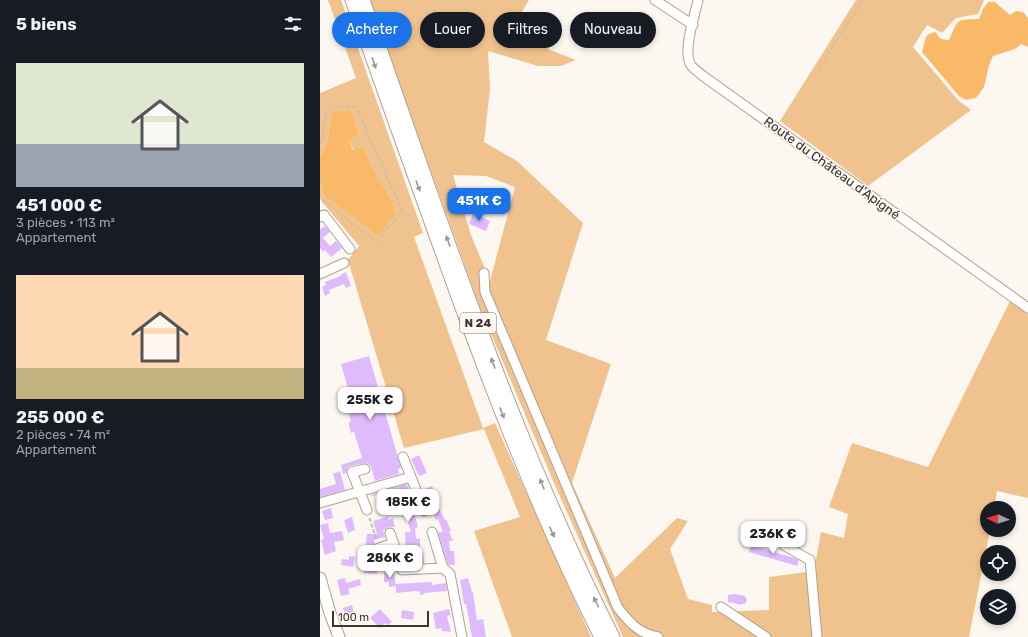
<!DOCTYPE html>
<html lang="fr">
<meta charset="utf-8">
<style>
body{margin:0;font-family:Rubik,sans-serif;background:#242831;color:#f1f3f6;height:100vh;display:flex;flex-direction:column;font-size:15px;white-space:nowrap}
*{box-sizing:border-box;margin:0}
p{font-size:13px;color:#9ea1a6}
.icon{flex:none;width:22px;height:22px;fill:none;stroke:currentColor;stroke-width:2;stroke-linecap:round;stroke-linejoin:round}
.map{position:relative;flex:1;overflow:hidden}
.drawer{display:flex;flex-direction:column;background:#171b24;width:320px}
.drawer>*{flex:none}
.guide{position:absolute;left:12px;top:12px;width:380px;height:36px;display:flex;gap:8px}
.needle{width:26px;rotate:273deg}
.fabs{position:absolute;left:660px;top:501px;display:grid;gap:8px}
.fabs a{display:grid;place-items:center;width:36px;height:36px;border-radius:50%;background:#171b24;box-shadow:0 2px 6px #0003;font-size:20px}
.scale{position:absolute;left:12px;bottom:10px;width:97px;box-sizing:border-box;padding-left:4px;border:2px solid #3a352e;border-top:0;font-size:11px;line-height:14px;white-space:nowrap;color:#3a352e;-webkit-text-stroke:3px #fdf7f1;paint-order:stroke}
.price{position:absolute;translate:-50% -34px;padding:0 9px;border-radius:8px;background:#fff;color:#222;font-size:13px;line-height:26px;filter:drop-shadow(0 1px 2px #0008)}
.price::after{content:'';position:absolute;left:50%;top:24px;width:12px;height:9px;margin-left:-6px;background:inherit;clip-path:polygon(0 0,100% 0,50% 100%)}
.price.active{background:#1a73e8;color:#fff}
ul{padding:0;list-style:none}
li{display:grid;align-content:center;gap:8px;height:212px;padding:0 16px}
li span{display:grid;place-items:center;height:124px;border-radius:0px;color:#555}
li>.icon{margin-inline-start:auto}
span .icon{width:72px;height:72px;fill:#fffc;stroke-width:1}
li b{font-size:17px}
h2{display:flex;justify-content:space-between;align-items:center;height:48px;padding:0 16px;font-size:17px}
.pill{padding:0 14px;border-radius:18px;background:#171b24;box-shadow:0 2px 6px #0003;font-size:14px;line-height:36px}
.pill.active{background:#1a73e8;color:#fff}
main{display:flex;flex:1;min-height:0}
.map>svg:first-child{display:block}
</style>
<main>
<section class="drawer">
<h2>5 biens<svg class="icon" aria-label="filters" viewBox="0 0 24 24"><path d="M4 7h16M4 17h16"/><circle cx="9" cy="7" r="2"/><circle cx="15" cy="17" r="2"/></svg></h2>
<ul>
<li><span style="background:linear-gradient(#dfe7d0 65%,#9aa5b1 0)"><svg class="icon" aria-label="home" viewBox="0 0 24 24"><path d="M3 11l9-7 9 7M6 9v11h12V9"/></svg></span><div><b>451 000 €</b><p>3 pièces · 113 m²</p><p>Appartement</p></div></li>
<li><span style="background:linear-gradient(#ffd9b3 75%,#c2b280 0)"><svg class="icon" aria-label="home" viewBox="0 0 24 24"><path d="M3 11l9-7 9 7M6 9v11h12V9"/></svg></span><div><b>255 000 €</b><p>2 pièces · 74 m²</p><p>Appartement</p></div></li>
</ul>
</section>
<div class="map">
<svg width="708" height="637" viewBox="0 0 708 637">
<rect width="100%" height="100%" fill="#fdf7f1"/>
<path fill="#f0c38e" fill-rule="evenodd" d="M8,0H21L103,233L94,237L163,428L175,423L271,637H192L154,531L200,517L164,429L84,448L28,260L39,246L2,202L0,197V183L3,194L67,221L70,197C57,179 39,161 29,141L39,133L32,113L11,115L7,142L0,156V93L36,78Z
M49,0H209L193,27L230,50L256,60L241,66H218L168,51L170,89L164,142L197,161L263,223L226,340L291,364L252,483L295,578L357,518L368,521L350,549L368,599L392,605V612L449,610V577L494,571L501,532L524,538L528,514L509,507L532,443L608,467L690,301L708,314V498L677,491L674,508H667V530H670L649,637H303L237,490L161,310ZM133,175L166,176L195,187L170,281L151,235Z
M536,0H664L658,14L636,18L622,33L607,25L593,47L638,100L651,110L548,186L460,121Z"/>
<path fill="#fab969" d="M668,2H675L690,15L696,11L703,12L708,18V47L701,44L695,49L673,56L669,65L664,87L656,98L646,100L639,96L602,52L606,37L609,34L615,32L621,39L629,40C639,18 635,20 659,19L663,9Z
M25,110L32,113L39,133L29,142L33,150L43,148C48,158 52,169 58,179C66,193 76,200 74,218L67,221L66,228L58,235L3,194L0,183V156L7,142L11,115L18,111Z"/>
<path fill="#dfbafc" d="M153,190L161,192L157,202L149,199Z
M153,213L170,221L166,231L149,224Z
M5,226L10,232L3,238L10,246L16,241L22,248L11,257L5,250L3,252L0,248V229Z
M26,272L31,286L26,288L24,284L9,290L10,293L5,296L2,287L6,285L5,282L21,276L20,275Z
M49,356L81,468L78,469L79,474L55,481L51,466L47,463L30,466L27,468L26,473L23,474L21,465L42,458L34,432L31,433L29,426V422H31L29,414L35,412L21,364Z
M99,455L107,473L99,476L91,459Z
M20,471L25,490L0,497V489L16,484L13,474Z
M87,484L88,489L86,490L89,502H91L98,527L95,528L96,539L100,538V552H103L104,563H90L89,549L86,550L85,532H91L80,496L67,499L65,493L52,496L51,495Z
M112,486L117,496L109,500L105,489Z
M11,508L13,518L5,520L2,511Z
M119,508L125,520L126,519L131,531H129L133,541H129L130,551H134L135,565H128L118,532H123L118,519L116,520L112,510Z
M32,517L35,530L28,533L24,520Z
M68,517V520L73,518L75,527H68L63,531L65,537L54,540L55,544L53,550L55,553H45L47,534H57L53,521Z
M8,523L10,533L22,531L24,540L14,542L16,551L5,555L1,540L4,539L0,525Z
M432,542L438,544L437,547L474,558L479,560L477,566L429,552Z
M29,556L35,557L33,567L21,565L22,559L29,560Z
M44,566L57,567V574L44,573Z
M64,573H74L76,586L69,587V582H64Z
M25,578L26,583L40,579L41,585L28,589L30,594L21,596L17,580Z
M148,578L152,592H153L157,620L163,619L166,637H152L146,604H144L140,580Z
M112,582V585L126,583L127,591L104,593V594L100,595V592L96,591L76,593V584Z
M414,594L425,596L427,600L425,604H421L420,605L414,603L408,602V595Z
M32,605L35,615L26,618L23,608Z
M60,609L72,622L68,625L65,623L60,628L50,618Z
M129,609L131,615L127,616L131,632L122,631L121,628L116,629L113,613Z
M82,610L94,612L93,620L81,618Z"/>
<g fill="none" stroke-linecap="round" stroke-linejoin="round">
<defs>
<path id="minor" d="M335,0L373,25
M378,0C375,15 362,52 371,65C373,69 379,72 383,76L708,308
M0,217L4,215L30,249
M164,273L165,292L298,608C310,623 318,633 338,637
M0,274L24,263
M83,457L91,477
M45,469L32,472L47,510
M0,503L91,477L104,511
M112,532L123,568
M70,533L82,570L123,568L130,574L142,637
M465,546L490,560L497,637
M59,548L74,543
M401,607L446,637"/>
<path id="major" d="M0,578L10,613L19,637"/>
<path id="highway" d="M32,0C64,90 95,179 128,269C173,394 221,518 281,637
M43,0C95,148 145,297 205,443C232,508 261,574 293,637"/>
</defs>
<use href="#minor" stroke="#aea091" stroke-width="11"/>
<use href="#major" stroke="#aea091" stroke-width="13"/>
<use href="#highway" stroke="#aea091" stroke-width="15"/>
<path stroke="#beb8b2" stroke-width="1" stroke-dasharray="4 2" stroke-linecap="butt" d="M498,70L543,0
M0,144L2,141L6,113L17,106L36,107L82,211L57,242L0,198
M49,518L56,540
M50,518L57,540
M64,571L73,570"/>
<use href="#minor" stroke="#fff" stroke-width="9"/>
<use href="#major" stroke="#fff" stroke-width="11"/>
<use href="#highway" stroke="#fff" stroke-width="13"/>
</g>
<defs><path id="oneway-solid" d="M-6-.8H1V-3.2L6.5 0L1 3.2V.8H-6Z"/></defs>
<g fill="#9c9a96">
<use href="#oneway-solid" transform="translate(54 63) rotate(71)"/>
<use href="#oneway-solid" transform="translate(98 186) rotate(70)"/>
<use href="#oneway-solid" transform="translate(128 241) rotate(-110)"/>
<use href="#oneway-solid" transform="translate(173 363) rotate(-111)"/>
<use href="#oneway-solid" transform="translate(182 413) rotate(69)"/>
<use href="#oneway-solid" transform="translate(222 484) rotate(-112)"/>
<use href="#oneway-solid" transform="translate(232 532) rotate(66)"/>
<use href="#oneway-solid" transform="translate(276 602) rotate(-116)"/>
</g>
<g text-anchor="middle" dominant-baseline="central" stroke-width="3" stroke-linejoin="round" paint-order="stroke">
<rect fill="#fdf7f1" stroke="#746f68" stroke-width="1" x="140" y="313" width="36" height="20" rx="3"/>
<g font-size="12" font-weight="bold" fill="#3a352e">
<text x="158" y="323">N 24</text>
</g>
<g font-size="13" fill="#3a352e" stroke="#fdf7f1">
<text transform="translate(512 168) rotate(36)">Route du Château d'Apigné</text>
</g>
</g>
</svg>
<div class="fabs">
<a><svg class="needle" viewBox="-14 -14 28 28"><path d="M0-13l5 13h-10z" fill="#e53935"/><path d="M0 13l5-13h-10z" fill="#9ea1a6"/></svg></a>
<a><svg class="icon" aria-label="locate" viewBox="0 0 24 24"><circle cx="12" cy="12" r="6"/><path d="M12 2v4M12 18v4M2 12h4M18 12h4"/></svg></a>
<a><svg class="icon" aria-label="layers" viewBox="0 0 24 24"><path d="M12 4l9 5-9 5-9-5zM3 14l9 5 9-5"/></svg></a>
</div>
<div class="scale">100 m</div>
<b class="price active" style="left:159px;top:222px">451K €</b>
<b class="price" style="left:50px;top:421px">255K €</b>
<b class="price" style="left:88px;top:523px">185K €</b>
<b class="price" style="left:453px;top:555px">236K €</b>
<b class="price" style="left:70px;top:579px">286K €</b>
<div class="guide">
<a class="pill active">Acheter</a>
<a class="pill">Louer</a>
<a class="pill">Filtres</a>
<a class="pill">Nouveau</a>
</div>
</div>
</main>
